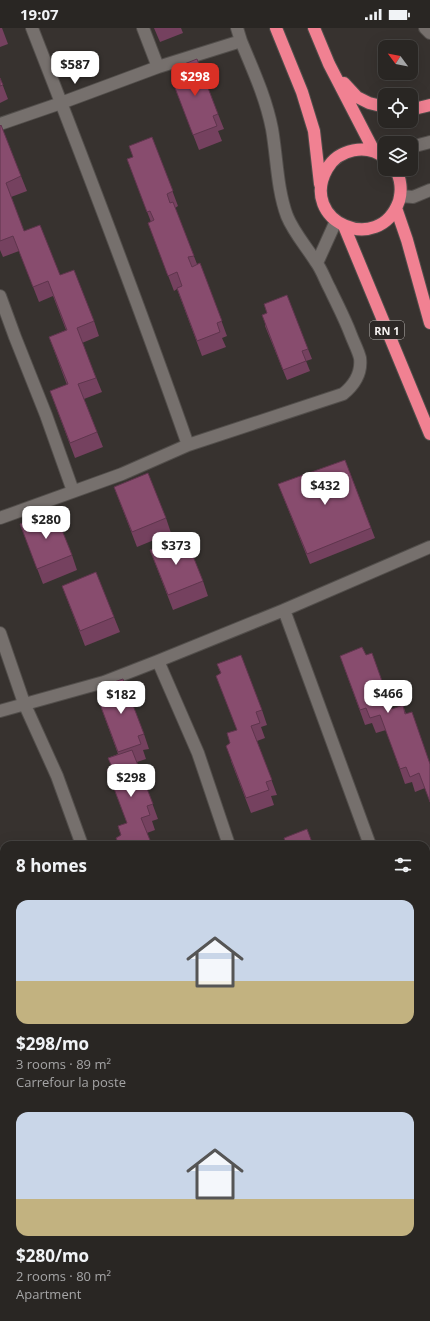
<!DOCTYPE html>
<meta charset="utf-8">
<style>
body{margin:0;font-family:"Open Sans",sans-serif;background:#312e2b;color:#f1f3f6;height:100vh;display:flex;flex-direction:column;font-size:15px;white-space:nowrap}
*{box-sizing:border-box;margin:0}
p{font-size:13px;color:#a5a5a6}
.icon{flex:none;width:22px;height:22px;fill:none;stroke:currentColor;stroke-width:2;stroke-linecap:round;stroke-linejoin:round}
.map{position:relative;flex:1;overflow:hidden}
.sheet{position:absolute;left:0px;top:813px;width:430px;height:480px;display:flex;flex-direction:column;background:#292623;border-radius:12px 12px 0 0;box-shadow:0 4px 16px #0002,0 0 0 1px #454341}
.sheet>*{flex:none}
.needle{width:26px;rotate:302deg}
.controls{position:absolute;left:378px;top:12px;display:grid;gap:8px}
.controls a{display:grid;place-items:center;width:40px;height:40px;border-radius:8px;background:#292623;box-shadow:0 4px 16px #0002,0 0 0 1px #454341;font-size:20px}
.price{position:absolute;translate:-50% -34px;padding:0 9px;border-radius:8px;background:#fff;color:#222;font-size:13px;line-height:26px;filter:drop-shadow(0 1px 2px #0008)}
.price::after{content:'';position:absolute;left:50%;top:24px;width:12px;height:9px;margin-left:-6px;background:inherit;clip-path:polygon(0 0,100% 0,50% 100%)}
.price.selected{background:#d93025;color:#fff}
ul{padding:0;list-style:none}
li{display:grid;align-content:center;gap:8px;height:212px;padding:0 16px}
li span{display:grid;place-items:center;height:124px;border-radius:12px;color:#555}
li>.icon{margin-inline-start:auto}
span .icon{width:72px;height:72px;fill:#fffc;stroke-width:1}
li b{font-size:17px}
h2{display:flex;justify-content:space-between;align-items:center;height:48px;padding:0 16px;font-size:17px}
.status{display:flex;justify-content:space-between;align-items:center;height:28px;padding:0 20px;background:#292623;direction:ltr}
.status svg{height:11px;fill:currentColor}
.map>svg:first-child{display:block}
</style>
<div class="status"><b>19:07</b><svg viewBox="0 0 49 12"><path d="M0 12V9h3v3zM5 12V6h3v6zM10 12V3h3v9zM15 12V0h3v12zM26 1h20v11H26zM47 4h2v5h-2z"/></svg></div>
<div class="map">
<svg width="430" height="1293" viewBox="0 0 430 1293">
<rect width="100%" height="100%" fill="#37322f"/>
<path fill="#463a35" d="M430,1219V1293H205L217,1289H426V1220Z"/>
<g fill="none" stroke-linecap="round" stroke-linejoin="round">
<defs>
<path id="minor" d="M32,0C86,138 139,277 188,417
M143,0L158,39
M237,0L241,13
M425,0L430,5
M0,96L61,75L158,39L241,13C253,42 266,70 272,101C277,130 277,161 287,188C294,205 306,218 316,234C322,242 325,252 330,261C337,276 345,291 351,307C354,315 358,322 360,330C362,346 354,357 343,366L188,417L122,446L0,490
M411,119L430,114
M400,168L413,169L430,162
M317,235L336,193
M0,268L15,309L46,387L73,463
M284,582L370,817
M0,605L24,675L57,748L82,817
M158,633L198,725L229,817
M0,683L104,654L158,633L284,582L430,519
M426,967L430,978
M426,998L430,997
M0,1011L4,1021
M0,1039L4,1038
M426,1187L430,1186
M110,1289L112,1293
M133,1293L143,1289"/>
<path id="highway" d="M276,0L302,64L314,103L320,156
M314,0L329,36L374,123
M344,55L357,69L369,75L385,79
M411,80H418L430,77
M385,130C367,115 338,121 327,141C298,193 379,229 399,173C402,163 401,150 395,141
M396,180L407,212L430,295
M344,198L430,406"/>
</defs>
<use href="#minor" stroke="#524e4b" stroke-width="14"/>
<use href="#highway" stroke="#524e4b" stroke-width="14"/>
<use href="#minor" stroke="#76706d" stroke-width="12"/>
<use href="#highway" stroke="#f18192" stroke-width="12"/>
</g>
<path fill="#75415f" d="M0,0H2L8,16L0,19Z
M154,0H181L183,5L160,14Z
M0,50L8,71L0,75Z
M172,52L218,86L224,101L218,103L222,113L199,122Z
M0,98L21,148L27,163L11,169L24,203L60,247L94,293L99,308L82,315L102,364L84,371L103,419L75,430L50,363L67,357L49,309L66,302L53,268L39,274L19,223L3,229L0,222Z
M152,109L178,178L175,180L197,236L200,235L227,308L222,310L226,319L202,328L177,261L174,263L148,195L151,194L127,131L133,129Z
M264,276L308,321L312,331L306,333L310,343L287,352L265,298L267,285Z
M345,432L375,510L310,536L278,456Z
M114,459L166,490L171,505L137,519Z
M20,496L72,527L77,542L43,556Z
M150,522L203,553L208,568L173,582Z
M62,558L114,589L120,604L85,618Z
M366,627L392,681L403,677L406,686L425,760L415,764L412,754L405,756L386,702L376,705L372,695L365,697L340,628Z
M217,636L262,682L267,697L261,699L265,710L257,713L277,767L271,768L274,777L251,785L231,733L230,715L237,702L216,648L221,646Z
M99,659L144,706L149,721L143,722L146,731L137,734L158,791L152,793L155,802L147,805L121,808L118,798L127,795L107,742L112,739L108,730L118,726L98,671L102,669Z"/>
<path fill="#884c6e" stroke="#5f354d" d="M197,31L218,86L213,88L217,98L193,107L172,52L178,50L174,40Z
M0,50L3,57L0,58Z
M1,97L21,148L6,155L24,203L40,197L60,247L74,242L94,293L77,300L96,350L78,356L97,404L70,415L50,363L68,356L49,309L67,302L48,253L33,259L13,208L0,213V98Z
M152,109L173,163L167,166L170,175L173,174L194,228L188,229L192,239L200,235L222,293L217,295L220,304L197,313L177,260L182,258L177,244L168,248L148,195L154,192L150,183L147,184L127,131L133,129L129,118Z
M287,267L308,321L302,323L306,333L283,342L262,287L267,285L264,276Z
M345,432L371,500L307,526L278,456Z
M148,445L166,490L132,504L114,459Z
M54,482L72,527L37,541L20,496Z
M185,508L203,553L168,567L150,522Z
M96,544L114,589L80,603L62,558Z
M362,619L366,627L372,625L392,681L403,677L405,686L412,684L430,736V774L419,745L410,749L406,739L400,741L380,687L370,690L366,680L360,682L340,628Z
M241,627L262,682L256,684L260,695L251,698L272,752L266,754L269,762L246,770L226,718L230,715L227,705L237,702L216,648L221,645L217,636Z
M123,651L144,706L138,708L141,716L118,724L98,671L103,669L99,659Z
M132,722L153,776L147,778L150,787L141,790L152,817H119L116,810L121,807L118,798L127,795L107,742L112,739L108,730Z
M307,801L313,817H286L284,810Z"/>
<g text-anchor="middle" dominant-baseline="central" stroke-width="3" stroke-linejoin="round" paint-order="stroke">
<rect fill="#2d2826" stroke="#b9b5b3" stroke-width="1" x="370" y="293" width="34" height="18" rx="3"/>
<g font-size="11" font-weight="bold" fill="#f5f1f0">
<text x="387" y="302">RN 1</text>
</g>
</g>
</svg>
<div class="controls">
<a><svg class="needle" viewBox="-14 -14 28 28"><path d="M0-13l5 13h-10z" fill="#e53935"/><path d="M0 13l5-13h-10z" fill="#a5a5a6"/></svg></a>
<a><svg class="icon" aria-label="locate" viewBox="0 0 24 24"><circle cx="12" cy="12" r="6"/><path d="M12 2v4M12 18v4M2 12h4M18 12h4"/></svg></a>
<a><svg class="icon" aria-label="layers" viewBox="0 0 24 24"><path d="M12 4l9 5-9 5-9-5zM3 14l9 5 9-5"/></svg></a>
</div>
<b class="price" style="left:75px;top:57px">$587</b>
<b class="price selected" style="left:195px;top:69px">$298</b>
<b class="price" style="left:325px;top:478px">$432</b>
<b class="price" style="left:46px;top:512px">$280</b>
<b class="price" style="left:176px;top:538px">$373</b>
<b class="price" style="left:388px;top:686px">$466</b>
<b class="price" style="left:121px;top:687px">$182</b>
<b class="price" style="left:131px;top:770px">$298</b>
<section class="sheet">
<h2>8 homes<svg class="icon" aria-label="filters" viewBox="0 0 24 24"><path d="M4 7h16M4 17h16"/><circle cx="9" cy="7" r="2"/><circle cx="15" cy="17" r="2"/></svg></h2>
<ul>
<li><span style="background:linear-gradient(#c9d6e8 65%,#c2b280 0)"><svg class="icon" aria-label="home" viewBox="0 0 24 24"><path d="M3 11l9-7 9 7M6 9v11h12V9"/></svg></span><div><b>$298/mo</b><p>3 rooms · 89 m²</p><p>Carrefour la poste</p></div></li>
<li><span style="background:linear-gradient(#c9d6e8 70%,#c2b280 0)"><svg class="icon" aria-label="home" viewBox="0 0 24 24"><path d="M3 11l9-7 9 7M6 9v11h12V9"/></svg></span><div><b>$280/mo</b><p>2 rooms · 80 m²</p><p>Apartment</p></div></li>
</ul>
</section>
</div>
